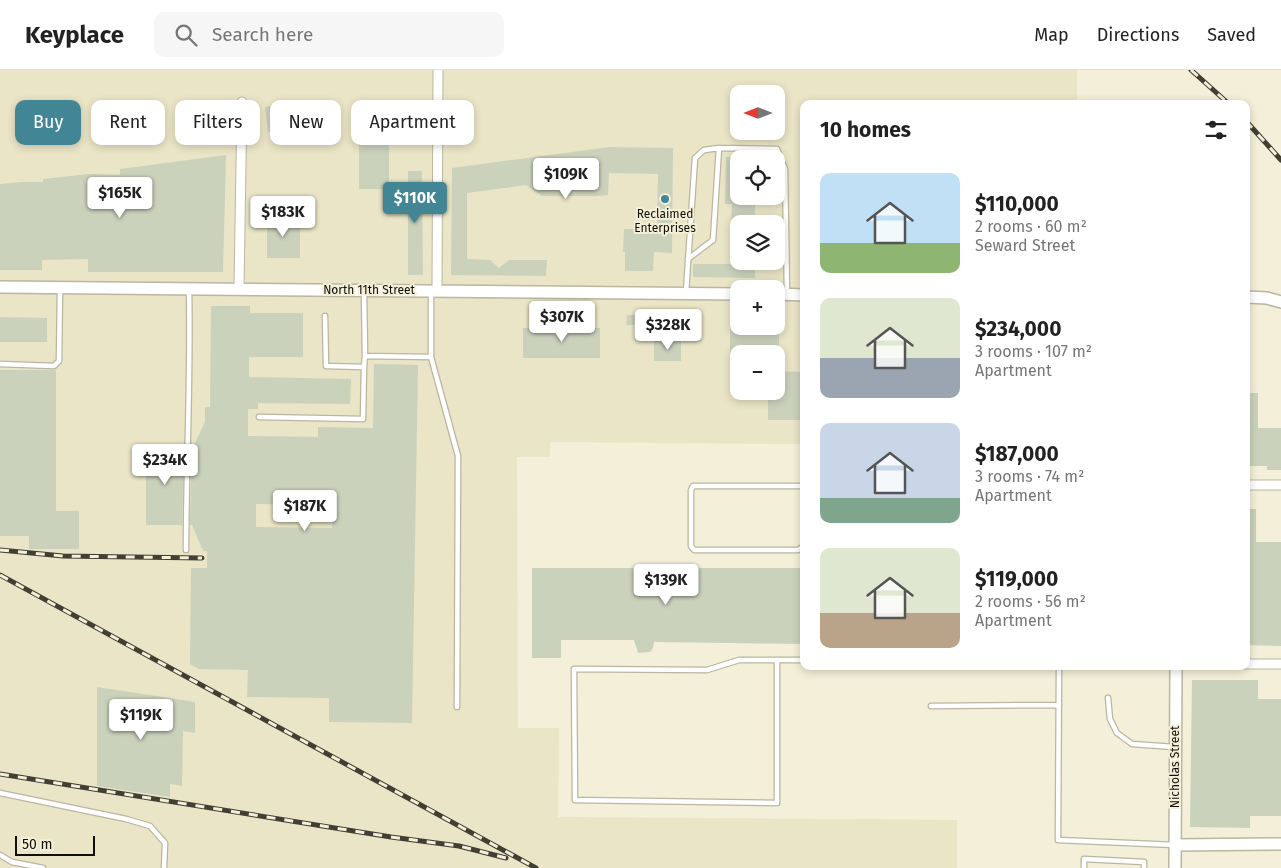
<!DOCTYPE html>
<meta charset="utf-8">
<style>
body{margin:0;font-family:"Fira Sans",sans-serif;background:#f6f6f6;color:#222;height:100vh;display:flex;flex-direction:column;font-size:19px;white-space:nowrap}
*{box-sizing:border-box;margin:0}
p{font-size:16px;color:#767676}
.icon{flex:none;width:28px;height:28px;fill:none;stroke:currentColor;stroke-width:2;stroke-linecap:round;stroke-linejoin:round}
.map{position:relative;flex:1;overflow:hidden}
.details{position:absolute;left:800px;top:30px;width:450px;height:570px;display:flex;flex-direction:column;background:#fff;border-radius:10px;box-shadow:0 2px 8px #0003}
.details>*{flex:none}
.banner{position:absolute;left:15px;top:30px;width:475px;height:45px;display:flex;gap:10px}
.needle{width:32px;rotate:270deg}
.fabs{position:absolute;left:730px;top:15px;display:grid;gap:10px}
.fabs a{display:grid;place-items:center;width:55px;height:55px;border-radius:10px;background:#fff;box-shadow:0 2px 8px #0003;font-size:25px}
.scale{position:absolute;left:15px;bottom:12px;width:80px;box-sizing:border-box;padding-left:5px;border:2px solid #100f07;border-top:0;font-size:14px;line-height:18px;white-space:nowrap;color:#100f07;-webkit-text-stroke:4px #f3efd8;paint-order:stroke}
.price{position:absolute;translate:-50% -42px;padding:0 11px;border-radius:5px;background:#fff;color:#222;font-size:16px;line-height:32px;filter:drop-shadow(0 1px 2px #0008)}
.price::after{content:'';position:absolute;left:50%;top:30px;width:15px;height:11px;margin-left:-8px;background:inherit;clip-path:polygon(0 0,100% 0,50% 100%)}
.price.current{background:#428695;color:#fff}
ul{padding:0;list-style:none}
li{display:flex;align-items:center;gap:15px;height:125px;padding:0 20px}
li span{display:grid;place-items:center;flex:none;width:140px;height:100px;border-radius:10px;color:#555}
li>.icon{margin-inline-start:auto}
span .icon{width:60px;height:60px;fill:#fffc;stroke-width:1}
li b{font-size:21px}
h2{display:flex;justify-content:space-between;align-items:center;height:60px;padding:0 20px;font-size:21px}
.tag{padding:0 18px;border-radius:10px;background:#fff;box-shadow:0 2px 8px #0003;font-size:18px;line-height:45px}
.tag.current{background:#428695;color:#fff}
header{display:flex;align-items:center;gap:30px;box-sizing:border-box;height:70px;padding:0 25px;background:#fff;border-bottom:1px solid #e0e0e0}
header strong{font-size:24px}
nav{display:flex;gap:28px;margin-inline-start:auto;font-size:18px}
.search{width:350px;height:45px;background:#f6f6f6;display:flex;align-items:center;gap:12px;box-sizing:border-box;padding:0 18px;border-radius:10px;color:#767676;font-size:19px}
.map>svg:first-child{display:block}
</style>
<header>
<strong>Keyplace</strong>
<div class="search"><svg class="icon" aria-label="search" viewBox="0 0 24 24"><circle cx="10" cy="10" r="6"/><path d="M15 15l6 6"/></svg>Search here</div>
<nav><a>Map</a><a>Directions</a><a>Saved</a></nav>
</header>
<div class="map">
<svg width="1281" height="798" viewBox="0 0 1281 798">
<rect width="100%" height="100%" fill="#f3efd8"/>
<path fill="#eae5c6" fill-rule="evenodd" d="M0,0H1077V34H804V374L550,372V387H517L518,658H559L558,747L957,750V798H0ZM739,24H776V61H739ZM739,89H776V126H739ZM739,154H776V191H739ZM739,219H776V256H739ZM739,284H776V321H739Z"/>
<path fill="#cad2bc" fill-rule="evenodd" d="M314,30L318,55L268,62L265,37Z
M359,68H389V119H359Z
M610,77L673,78L672,183L654,182L653,201H625V182H623L624,159H634V156L647,157V154H657L658,104L609,103L608,125L597,126H542L526,115L467,123V189L490,190L499,198L509,190H547L546,206L451,205L452,98Z
M226,85L223,202H88V189L42,190V200H0V114L22,112H43V109L88,104L120,105V99Z
M726,87H739V126H762L761,134L755,135V154H731L732,134H725Z
M408,101H422L423,205H408Z
M267,148L300,149V188H267Z
M731,167H739V191H755V208L693,207V194H731Z
M211,236H250V243H303V287H249V307L351,309L350,334L258,333V339H248V366L318,367V357L373,358L374,294L418,295L412,653L329,652V628L247,627L248,600L199,599L190,594L191,498H207V481H203L192,455H190V448L192,377H193L205,352V337H210ZM256,434L332,435V458L256,457Z
M730,241H739V256H779V284H739V292L730,291Z
M642,242L654,243V260H644V255H626L627,245H642Z
M0,247L47,248V272H0Z
M523,258H600V288H523Z
M654,271H681V291H654Z
M0,300H56V441H79V479H29V466H0Z
M776,301L804,302V350H768V321H776Z
M1246,323H1258V358H1281V400H1267V396H1246Z
M146,377H184L182,455H146Z
M1246,439H1256V472H1281V576L1246,575Z
M532,498H804V574L654,572L653,578L650,582L638,583L634,570H561V588H532Z
M1192,610H1258V629H1281V746H1250V758L1190,757Z
M97,617L195,632V663L183,661L182,716L170,714V727L97,716Z"/>
<g fill="none" stroke-linecap="round" stroke-linejoin="round">
<defs>
<path id="lane" d="M688,189L713,170L719,78
M364,222L365,286L431,287V222
M686,222L695,88L704,80L719,78L777,79L785,99L787,223
M325,246L326,296L364,297L365,286
M431,287L458,386L457,637
M0,294L54,296L59,291L60,219
M259,347L363,349L364,297
M804,416H693L691,420V476L694,480H798L804,476
M186,480C186,394 191,307 189,220
M777,590V733L575,730L574,599L707,600L739,590H804
M1059,596L1058,770L1175,775
M1108,628L1110,649L1117,663L1132,674L1174,677
M931,636L1059,635
M0,723L126,749L150,756L165,773L164,798
M0,785L12,792L43,798
M1084,798V789L1144,792V798"/>
<path id="street" d="M239,219L242,32
M437,220L438,0
M1246,415H1281
M1246,594H1281"/>
<path id="secondary" d="M0,217L739,224
M776,224L804,225
M1246,227L1267,228L1281,232
M1175,775L1281,774
M1175,798L1176,596"/>
</defs>
<use href="#lane" stroke="#bab6a0" stroke-width="7"/>
<use href="#street" stroke="#bab6a0" stroke-width="11"/>
<use href="#secondary" stroke="#bab6a0" stroke-width="14"/>
<use href="#lane" stroke="#fff" stroke-width="4.5"/>
<use href="#street" stroke="#fff" stroke-width="9"/>
<use href="#secondary" stroke="#fff" stroke-width="11"/>
<defs>
<path id="rail" d="M1191,0L1229,34
M1246,51L1281,90
M0,480L63,486L202,488
M0,505L536,798
M0,704L391,767L459,776L506,788"/>
</defs>
<use href="#rail" stroke="#413f34" stroke-width="5"/>
<use href="#rail" stroke="#f3efd8" stroke-width="3" stroke-dasharray="9" stroke-linecap="butt"/>
</g>
<circle fill="#428695" stroke="#f3efd8" stroke-width="2" cx="665" cy="129" r="5"/>
<g text-anchor="middle" dominant-baseline="central" stroke-width="4" stroke-linejoin="round" paint-order="stroke">
<g font-size="12" fill="#100f07" stroke="#f3efd8">
<text x="665" y="144">Reclaimed<tspan x="665" dy="14">Enterprises</tspan></text>
</g>
<g font-size="12" fill="#100f07" stroke="#f3efd8">
<text x="369" y="220">North 11th Street</text>
<text transform="translate(1175 697) rotate(-90)">Nicholas Street</text>
</g>
</g>
</svg>
<div class="fabs">
<a><svg class="needle" viewBox="-14 -14 28 28"><path d="M0-13l5 13h-10z" fill="#e53935"/><path d="M0 13l5-13h-10z" fill="#767676"/></svg></a>
<a><svg class="icon" aria-label="locate" viewBox="0 0 24 24"><circle cx="12" cy="12" r="6"/><path d="M12 2v4M12 18v4M2 12h4M18 12h4"/></svg></a>
<a><svg class="icon" aria-label="layers" viewBox="0 0 24 24"><path d="M12 4l9 5-9 5-9-5zM3 14l9 5 9-5"/></svg></a>
<a>+</a>
<a>−</a>
</div>
<div class="scale">50 m</div>
<b class="price" style="left:566px;top:130px">$109K</b>
<b class="price" style="left:120px;top:149px">$165K</b>
<b class="price current" style="left:415px;top:154px">$110K</b>
<b class="price" style="left:283px;top:168px">$183K</b>
<b class="price" style="left:562px;top:273px">$307K</b>
<b class="price" style="left:668px;top:281px">$328K</b>
<b class="price" style="left:165px;top:416px">$234K</b>
<b class="price" style="left:305px;top:462px">$187K</b>
<b class="price" style="left:666px;top:536px">$139K</b>
<b class="price" style="left:141px;top:671px">$119K</b>
<div class="banner">
<a class="tag current">Buy</a>
<a class="tag">Rent</a>
<a class="tag">Filters</a>
<a class="tag">New</a>
<a class="tag">Apartment</a>
</div>
<section class="details">
<h2>10 homes<svg class="icon" aria-label="filters" viewBox="0 0 24 24"><path d="M4 7h16M4 17h16"/><circle cx="9" cy="7" r="2"/><circle cx="15" cy="17" r="2"/></svg></h2>
<ul>
<li><span style="background:linear-gradient(#bfe0f5 70%,#8fb573 0)"><svg class="icon" aria-label="home" viewBox="0 0 24 24"><path d="M3 11l9-7 9 7M6 9v11h12V9"/></svg></span><div><b>$110,000</b><p>2 rooms · 60 m²</p><p>Seward Street</p></div></li>
<li><span style="background:linear-gradient(#dfe7d0 60%,#9aa5b1 0)"><svg class="icon" aria-label="home" viewBox="0 0 24 24"><path d="M3 11l9-7 9 7M6 9v11h12V9"/></svg></span><div><b>$234,000</b><p>3 rooms · 107 m²</p><p>Apartment</p></div></li>
<li><span style="background:linear-gradient(#c9d6e8 75%,#7fa58c 0)"><svg class="icon" aria-label="home" viewBox="0 0 24 24"><path d="M3 11l9-7 9 7M6 9v11h12V9"/></svg></span><div><b>$187,000</b><p>3 rooms · 74 m²</p><p>Apartment</p></div></li>
<li><span style="background:linear-gradient(#dfe7d0 65%,#b9a48a 0)"><svg class="icon" aria-label="home" viewBox="0 0 24 24"><path d="M3 11l9-7 9 7M6 9v11h12V9"/></svg></span><div><b>$119,000</b><p>2 rooms · 56 m²</p><p>Apartment</p></div></li>
</ul>
</section>
</div>
